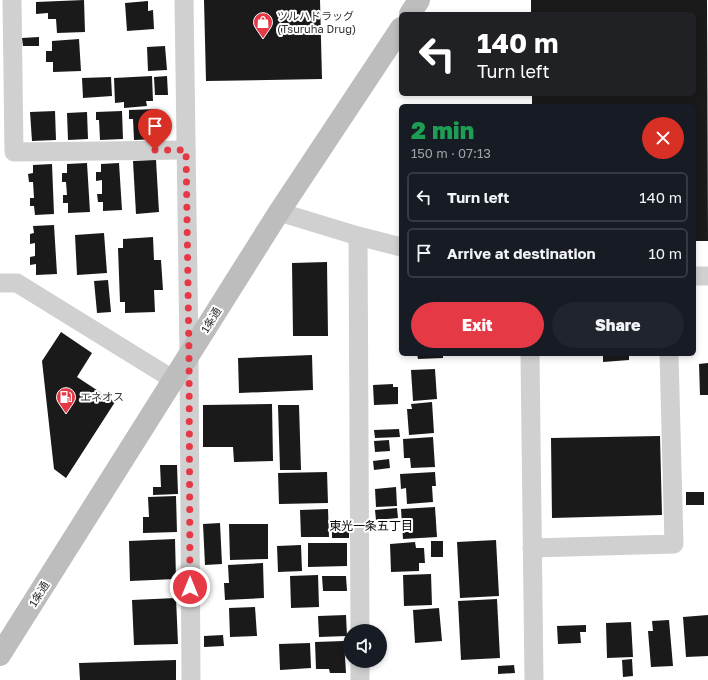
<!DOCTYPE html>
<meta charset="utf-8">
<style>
:root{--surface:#171b24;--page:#20242c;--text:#f1f3f6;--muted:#9ea1a6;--line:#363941;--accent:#e63946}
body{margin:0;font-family:"Golos Text","Noto Sans JP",sans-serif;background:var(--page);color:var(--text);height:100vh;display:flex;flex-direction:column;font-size:15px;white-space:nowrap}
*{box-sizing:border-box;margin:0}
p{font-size:13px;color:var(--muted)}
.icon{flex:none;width:22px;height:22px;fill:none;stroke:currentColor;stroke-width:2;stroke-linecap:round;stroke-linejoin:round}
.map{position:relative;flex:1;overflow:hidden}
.drawer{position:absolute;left:399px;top:104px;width:297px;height:252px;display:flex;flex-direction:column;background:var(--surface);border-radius:6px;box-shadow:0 2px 6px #0003}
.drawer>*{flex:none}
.top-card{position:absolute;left:399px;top:12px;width:297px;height:84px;border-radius:6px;box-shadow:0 2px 6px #0003;background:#202124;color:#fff;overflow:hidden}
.tools{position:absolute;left:343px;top:624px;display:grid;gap:8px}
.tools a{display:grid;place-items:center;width:44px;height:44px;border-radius:50%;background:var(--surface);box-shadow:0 2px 6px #0003;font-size:20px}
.pin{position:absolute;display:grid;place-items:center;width:34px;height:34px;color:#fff;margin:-41px -17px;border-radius:50% 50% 50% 0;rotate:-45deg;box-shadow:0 0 4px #0007}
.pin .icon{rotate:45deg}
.me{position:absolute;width:44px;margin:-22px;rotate:0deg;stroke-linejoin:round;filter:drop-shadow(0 0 3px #0008)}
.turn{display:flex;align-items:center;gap:14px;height:84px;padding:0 12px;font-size:18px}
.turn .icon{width:52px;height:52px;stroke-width:2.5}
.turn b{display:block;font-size:28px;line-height:34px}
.round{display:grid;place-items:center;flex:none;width:42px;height:42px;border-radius:21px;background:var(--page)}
.summary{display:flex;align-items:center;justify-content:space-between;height:68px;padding:0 12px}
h1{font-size:24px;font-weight:800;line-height:30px;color:#1e9e55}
.button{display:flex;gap:8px;margin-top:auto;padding:8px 12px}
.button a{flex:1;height:46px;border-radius:24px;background:var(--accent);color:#fff;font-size:16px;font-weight:800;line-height:46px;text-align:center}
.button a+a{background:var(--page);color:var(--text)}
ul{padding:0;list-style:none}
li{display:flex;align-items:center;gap:12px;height:50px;margin:0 8px 6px;padding:0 4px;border:2px solid var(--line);border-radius:6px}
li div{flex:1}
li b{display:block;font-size:15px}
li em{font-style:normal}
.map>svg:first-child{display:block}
.building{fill:#1a1a1a}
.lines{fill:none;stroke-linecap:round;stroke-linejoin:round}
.minor{stroke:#d0d0d0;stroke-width:19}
.secondary{stroke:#bdbdbd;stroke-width:22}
.route{stroke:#e63946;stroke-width:7;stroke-dasharray:0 12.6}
.labels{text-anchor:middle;stroke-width:4;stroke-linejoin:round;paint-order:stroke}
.poi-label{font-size:11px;fill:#333;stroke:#fff;text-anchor:start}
.street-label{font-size:11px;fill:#333;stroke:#fff}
.neighbourhood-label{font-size:12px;fill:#000;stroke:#fff}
</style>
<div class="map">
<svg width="708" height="680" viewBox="0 0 708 680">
<rect width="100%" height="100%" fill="#fff"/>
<g class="building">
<path d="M84 0 85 32 57 33 56 19H48V13L36 14V2Z"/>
<path d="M204 0H320L322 79 206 81Z"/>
<path d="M531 0H707L708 241H694V106H532V94H694V14H531Z"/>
<path d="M148 1V11L153 10 154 29 127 31 125 3Z"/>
<path d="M39 37V46H23L22 38Z"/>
<path d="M79 39 81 71 53 72V62H46V51H52V41Z"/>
<path d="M165 46 167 70 148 71 147 47Z"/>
<path d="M152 76 153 101H146L147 106 124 108V102L115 103 114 78Z"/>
<path d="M167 76 168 95H155L154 77Z"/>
<path d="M111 77 112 96 83 98 82 78Z"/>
<path d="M157 109 158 139 134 140 133 119H129V110Z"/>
<path d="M55 111 56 140 32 141 30 112Z"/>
<path d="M122 111 123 139 100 140 99 120H96V112Z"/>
<path d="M87 112 88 139 68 140 67 113Z"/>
<path d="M156 160 159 212 136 214 133 161Z"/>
<path d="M87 163 90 212 68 213V203H63V195H67L66 182H62V173H67V164Z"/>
<path d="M119 163 122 210 103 211V202H98L97 194H102V180L96 181V172H101V164Z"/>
<path d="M52 164 54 214 35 215 34 206H30V198H34L33 182H29L28 174 33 173V165Z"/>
<path d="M54 225 57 274 36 275V264L30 265V257L35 256V243L30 244V234L34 233 33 226Z"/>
<path d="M104 233 107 273 77 275 75 235Z"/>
<path d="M153 237 154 260H161L163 290H154L155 312 125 313V302H120L118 248H123V239Z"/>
<path d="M327 262 328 336H293L292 263Z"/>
<path d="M108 280 111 312 97 313 94 281Z"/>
<path d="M61 332 92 353 77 377 115 402 66 478 54 469 42 361Z"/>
<path d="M417 354H443V358L418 359Z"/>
<path d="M603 354H629V360L603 362Z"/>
<path d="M312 355 313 390 239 393 238 358Z"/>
<path d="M708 363V395H700L699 364Z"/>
<path d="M435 369 437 399 413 401 411 370Z"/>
<path d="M393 384V387H398V404L374 405 373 385Z"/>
<path d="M432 402 434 433 409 435 407 409H412L411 404Z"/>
<path d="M272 404 273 461 234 462 233 447H203V405Z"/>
<path d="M278 405H299L301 470H280Z"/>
<path d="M399 429 400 437 375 438 374 430Z"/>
<path d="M660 436 662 515 552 518 551 438Z"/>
<path d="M433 437 435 467 411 468 410 458H404L403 439Z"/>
<path d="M389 440 390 451 375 452 374 441Z"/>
<path d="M389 459 390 468 374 470 373 461Z"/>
<path d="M160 465H177L178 494 153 495V487H161Z"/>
<path d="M327 472 328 503 279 504 278 473Z"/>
<path d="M435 472 436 486H432L433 502 407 504 406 488 401 489 400 474Z"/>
<path d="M396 487 397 506 376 507 375 489Z"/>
<rect x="686" y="492" width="18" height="13"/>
<path d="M176 496 177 532 143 533V517H149L148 497Z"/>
<path d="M435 507 437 537 403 539 401 509Z"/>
<path d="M397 508 398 518 376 520 375 510Z"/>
<path d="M328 509 329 537H301L300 510Z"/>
<path d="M220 523 222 564 205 565 203 524Z"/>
<path d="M229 524H268V559L230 560Z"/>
<rect x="332" y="527" width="17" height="11"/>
<path d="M175 539 176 579 130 581 129 541Z"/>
<path d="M496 540 499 596 460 598 457 542Z"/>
<rect x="431" y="541" width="12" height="16"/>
<path d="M415 542 416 548H424L425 563H419V571L391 572 390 544Z"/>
<path d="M308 543H347V566L308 567Z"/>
<path d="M301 545 302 571 278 572 277 546Z"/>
<path d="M263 563 264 598 225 600 224 583H229L228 565Z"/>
<path d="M431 574 432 605 404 606 403 575Z"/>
<path d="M318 575 319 607 291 608 290 576Z"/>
<path d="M322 576H346L347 591H323Z"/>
<path d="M176 598 178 644 134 645 132 600Z"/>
<path d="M497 599 500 658 461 660 458 601Z"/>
<path d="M255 607 257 636 230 637 229 608Z"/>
<path d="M439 608 442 641 415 643 413 610Z"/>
<path d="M346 615 347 636 319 637 318 616Z"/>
<path d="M708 615V656L686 657 683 617Z"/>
<path d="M669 620 673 666 651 667 648 631H653L652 621Z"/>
<path d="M631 622 633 657 607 658 606 623Z"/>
<path d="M586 625V632H580L581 643 558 644 557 626Z"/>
<path d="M223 635 224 646 204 647V636Z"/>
<path d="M344 641 346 673H330L329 669H316L315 642Z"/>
<path d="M310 643 311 668 280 670 279 644Z"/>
<path d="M632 659 633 676 623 677 622 660Z"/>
<path d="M176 660V680H80L79 663Z"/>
<path d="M514 665 515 673 498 674V666Z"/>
</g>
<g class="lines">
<g class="minor">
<path d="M12 0 14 152 186 150"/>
<path d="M184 0 189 354 191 680"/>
<path d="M279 212 358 236 401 247"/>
<path d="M358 236 360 631"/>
<path d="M694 276H708"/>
<path d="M0 283H17L174 380"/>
<path d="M530 354 534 680"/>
<path d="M532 548 674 544 669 354"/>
<path d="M360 661V680"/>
</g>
<g class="secondary">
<path d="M410 14 419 0"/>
<path d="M0 655 279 212 401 28"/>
</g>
</g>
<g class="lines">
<path class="route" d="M155 150H186L189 354 190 587"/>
</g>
<defs>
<g id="shop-pin" transform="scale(1)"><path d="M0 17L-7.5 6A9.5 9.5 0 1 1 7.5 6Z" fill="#e63946" stroke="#fff"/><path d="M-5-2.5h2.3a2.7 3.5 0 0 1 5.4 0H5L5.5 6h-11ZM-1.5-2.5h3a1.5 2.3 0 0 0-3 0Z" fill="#fff"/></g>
<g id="fuel-pin" transform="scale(1)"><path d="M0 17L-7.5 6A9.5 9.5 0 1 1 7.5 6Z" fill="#e63946" stroke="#fff"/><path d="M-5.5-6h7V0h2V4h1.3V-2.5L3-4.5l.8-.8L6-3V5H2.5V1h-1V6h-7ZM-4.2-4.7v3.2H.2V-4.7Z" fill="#fff"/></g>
</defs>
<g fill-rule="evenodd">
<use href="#shop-pin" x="263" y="22"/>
<use href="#fuel-pin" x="66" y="397"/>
</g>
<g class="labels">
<g class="poi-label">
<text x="277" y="20">ツルハドラッグ<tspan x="277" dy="13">(Tsuruha Drug)</tspan></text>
<text x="80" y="401">エネオス</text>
</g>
<g class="street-label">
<text transform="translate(211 320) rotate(-58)" y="4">1条通</text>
<text transform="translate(39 594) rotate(-58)" y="4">1条通</text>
</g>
<g class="neighbourhood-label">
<text x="371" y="530">東光一条五丁目</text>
</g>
</g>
</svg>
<div class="tools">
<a><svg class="icon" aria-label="sound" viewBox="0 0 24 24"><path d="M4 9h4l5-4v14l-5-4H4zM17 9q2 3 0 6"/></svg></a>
</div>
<div class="pin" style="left:155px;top:150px;background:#d93025"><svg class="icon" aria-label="arrive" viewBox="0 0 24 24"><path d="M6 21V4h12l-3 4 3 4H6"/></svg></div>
<svg class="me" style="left:190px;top:587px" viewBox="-20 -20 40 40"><circle r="17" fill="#e63946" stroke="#fff" stroke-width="3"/><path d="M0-11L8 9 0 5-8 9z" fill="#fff"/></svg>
<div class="top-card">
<div class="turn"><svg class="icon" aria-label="left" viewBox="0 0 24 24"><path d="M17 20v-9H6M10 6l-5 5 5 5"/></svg><div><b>140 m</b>Turn left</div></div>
</div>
<section class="drawer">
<div class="summary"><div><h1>2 min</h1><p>150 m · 07:13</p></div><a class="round" style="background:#d93025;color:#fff"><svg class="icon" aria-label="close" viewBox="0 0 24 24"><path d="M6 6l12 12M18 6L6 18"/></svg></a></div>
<ul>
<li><svg class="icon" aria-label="left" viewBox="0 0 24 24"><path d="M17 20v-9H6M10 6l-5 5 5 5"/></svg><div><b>Turn left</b></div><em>140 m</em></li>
<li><svg class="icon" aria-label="arrive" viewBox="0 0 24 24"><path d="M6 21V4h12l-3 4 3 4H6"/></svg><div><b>Arrive at destination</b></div><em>10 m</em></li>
</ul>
<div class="button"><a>Exit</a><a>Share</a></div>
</section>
</div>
